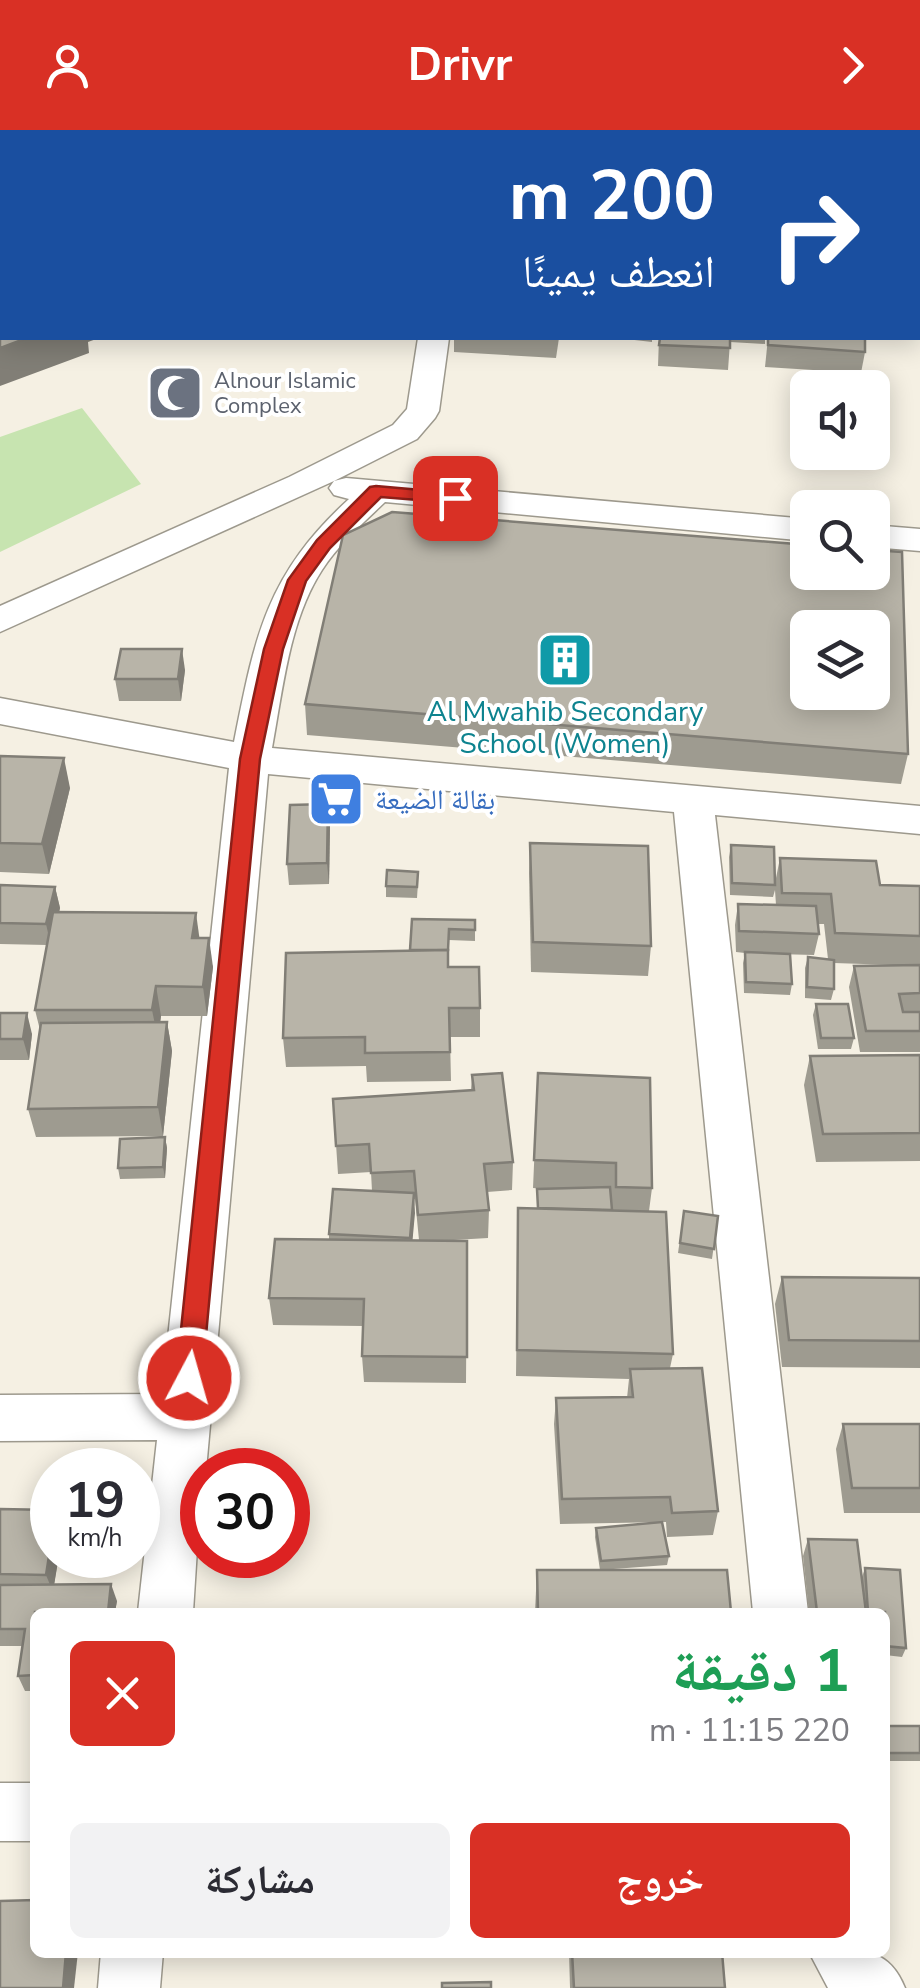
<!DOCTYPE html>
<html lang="ar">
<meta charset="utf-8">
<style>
:root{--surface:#fff;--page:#f2f2f3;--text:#2b2b33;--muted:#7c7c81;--accent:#d93025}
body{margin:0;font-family:"Nunito Sans","Noto Naskh Arabic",sans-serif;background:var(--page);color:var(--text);direction:rtl;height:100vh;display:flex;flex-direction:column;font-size:38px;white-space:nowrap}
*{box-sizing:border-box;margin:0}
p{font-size:32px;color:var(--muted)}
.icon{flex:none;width:55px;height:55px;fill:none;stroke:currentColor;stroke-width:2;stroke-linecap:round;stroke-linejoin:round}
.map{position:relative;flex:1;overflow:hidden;direction:ltr}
.panel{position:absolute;left:30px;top:1478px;width:860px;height:350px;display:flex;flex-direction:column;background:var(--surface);border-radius:15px;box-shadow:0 5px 25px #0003;direction:rtl}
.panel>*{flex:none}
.banner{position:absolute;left:0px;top:0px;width:920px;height:210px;box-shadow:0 5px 25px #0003;direction:rtl;background:#1a4fa0;color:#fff;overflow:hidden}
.buttons{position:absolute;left:790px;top:240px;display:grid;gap:20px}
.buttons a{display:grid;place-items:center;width:100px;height:100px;border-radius:15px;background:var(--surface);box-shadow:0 5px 25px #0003;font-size:50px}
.speed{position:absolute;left:30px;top:1318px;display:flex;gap:20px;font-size:50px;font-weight:700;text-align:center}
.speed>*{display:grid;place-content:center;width:130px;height:130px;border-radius:50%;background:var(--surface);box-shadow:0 5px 25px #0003;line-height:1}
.speed small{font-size:25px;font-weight:400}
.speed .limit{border:15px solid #d22;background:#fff;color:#111}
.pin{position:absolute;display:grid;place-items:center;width:85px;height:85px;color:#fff;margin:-42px;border-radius:20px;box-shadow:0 5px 15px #0006}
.me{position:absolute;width:110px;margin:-55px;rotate:6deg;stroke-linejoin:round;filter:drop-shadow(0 0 8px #0008)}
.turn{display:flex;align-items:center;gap:35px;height:210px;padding:0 40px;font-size:45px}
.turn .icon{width:130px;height:130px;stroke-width:2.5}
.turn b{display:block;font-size:70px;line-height:85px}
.round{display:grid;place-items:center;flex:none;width:105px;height:105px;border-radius:15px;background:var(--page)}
.summary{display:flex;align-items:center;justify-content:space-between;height:170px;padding:0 40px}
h1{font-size:60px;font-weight:700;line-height:75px;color:#1e9e55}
.action{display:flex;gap:20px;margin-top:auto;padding:20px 40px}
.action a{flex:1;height:115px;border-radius:15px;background:var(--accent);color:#fff;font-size:40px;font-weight:700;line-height:115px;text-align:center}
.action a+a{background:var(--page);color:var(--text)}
header{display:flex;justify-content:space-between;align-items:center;height:130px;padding:0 40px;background:var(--accent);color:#fff;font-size:45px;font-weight:700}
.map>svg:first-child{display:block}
.green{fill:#c7e4b0}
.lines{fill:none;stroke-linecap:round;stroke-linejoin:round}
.minor-casing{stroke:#9d998d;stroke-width:3}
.tertiary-casing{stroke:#9d998d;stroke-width:3}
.minor{fill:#fff;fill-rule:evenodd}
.tertiary{fill:#fff;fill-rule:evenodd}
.wall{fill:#9e9b90;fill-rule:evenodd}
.shaded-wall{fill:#817e76}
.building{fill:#b8b4a8;stroke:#817e76;stroke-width:2.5;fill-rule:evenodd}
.route{fill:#d93025;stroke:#8d1f18;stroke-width:2.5}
.labels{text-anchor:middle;stroke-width:8;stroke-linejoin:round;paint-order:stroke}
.far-worship-label{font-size:22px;fill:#5b616d;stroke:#fff;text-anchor:start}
.culture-label{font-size:28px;fill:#0d838f;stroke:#fff}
.shop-label{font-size:28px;fill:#366cbe;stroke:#fff;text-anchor:start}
</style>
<header><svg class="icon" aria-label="forward" viewBox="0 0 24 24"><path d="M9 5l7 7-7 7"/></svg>Drivr<svg class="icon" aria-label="person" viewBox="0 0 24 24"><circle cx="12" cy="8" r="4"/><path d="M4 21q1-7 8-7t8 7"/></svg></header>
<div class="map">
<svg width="920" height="1858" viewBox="0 0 920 1858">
<rect width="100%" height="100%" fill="#f5f0e3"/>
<path class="green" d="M82 278 141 354 0 422V307Z"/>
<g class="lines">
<g class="minor-casing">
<g id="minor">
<rect x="545" y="0" width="28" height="2"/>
<path d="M866 0H894L895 2H867Z"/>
<path d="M918 99 920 100V124L918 123Z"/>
<path d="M418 208H449L439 281 435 288 417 309 334 351 346 348 808 389V411L385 372C363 393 339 414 322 440 289 491 283 559 272 618L920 676V704L715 685 808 1482H753L674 682 268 644 206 1340H202L193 1482H138L157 1310 0 1311V1265L162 1264 229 638 0 594V568L234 612C255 506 266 445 349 369L334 365 329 358 334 351 0 502V476L289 347 393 295 407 279Z"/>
<path d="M872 395 920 399V421L872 417Z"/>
<rect x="0" y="1653" width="35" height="58"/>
<path d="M101 1822H163L160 1858H98Z"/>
<path d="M809 1822C854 1822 886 1811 905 1858H828Z"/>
</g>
</g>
<g class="tertiary-casing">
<g id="tertiary">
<rect x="0" y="56" width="2" height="22"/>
<rect x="918" y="113" width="2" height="22"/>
</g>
</g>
<use href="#minor" class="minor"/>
<use href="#tertiary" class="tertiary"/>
</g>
<g class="wall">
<path d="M224 0H269L270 2H272V0H292V2H224Z"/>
<rect x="470" y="0" width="50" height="2"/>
<path d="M920 1V46L918 38V2Z"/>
<path d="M454 208H559L556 228 454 222Z"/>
<path d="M617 208H652V212Z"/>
<path d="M659 208H765V214L730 212 728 240 658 236Z"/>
<path d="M768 208 865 222 861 243 765 237Z"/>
<path d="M185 540 181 571H119L115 549Z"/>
<path d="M305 574 908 624 901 654 307 605Z"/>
<path d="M0 626 70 658 49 744 0 742Z"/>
<path d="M330 696 329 754 289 755 287 734Z"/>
<path d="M530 713 651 816 648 846 531 842 529 743Z"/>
<path d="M731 715 775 753 780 728 880 755 920 756V922H860L849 857 854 836 893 835 834 833V859L831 870 805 868V838L808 827 828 829 824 794H818L819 804 814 825 776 824 792 854 790 865 744 863 743 833 745 823 736 822 735 795 738 774 776 775 775 760 773 767 730 765 729 727Z"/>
<path d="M418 753 417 768 386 767V756Z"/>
<path d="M0 755 55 757 60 778 59 782 200 808 213 837 207 886H161L160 892H167L172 921 163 1006 36 1007 28 979 40 900 35 880 47 815 0 814Z"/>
<path d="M412 789 475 790V811L449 810 448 837 480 878V907H450L451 951 367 952 366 936 286 937 283 908 410 820Z"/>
<path d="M816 874 854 908 851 919H818L813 885Z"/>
<path d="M0 883 32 904 29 930H0Z"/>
<path d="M920 925V1031L816 1032 804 955 810 926Z"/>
<path d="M538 943 652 1058 649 1081 673 1224 670 1238 718 1381 713 1405 667 1407 666 1392 560 1394 554 1294 556 1268H627L629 1249 516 1246 518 1078H537V1059H546L533 1058Z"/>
<path d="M472 945 513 1032 512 1060 487 1062 489 1080 488 1108 454 1110 467 1111 466 1253 364 1252 362 1226 363 1196 273 1195 269 1168 329 1110V1104L372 1061 371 1042 338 1044 333 969 471 960ZM414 1069H415L419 1110H412Z"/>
<path d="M165 1007 167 1018 165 1048 120 1049 118 1038Z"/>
<path d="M684 1081 718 1086 712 1129 678 1123Z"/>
<path d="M782 1147 920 1148V1238L782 1237 775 1174Z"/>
<path d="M843 1294H920V1383H844L836 1319Z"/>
<path d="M0 1379 59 1425 54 1454 117 1471 115 1482H35V1561H25L18 1546 22 1516H0Z"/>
<path d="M596 1398 669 1426 667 1435 600 1440 595 1407Z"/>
<path d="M808 1409 862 1447 865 1438 906 1518 902 1527 885 1525V1482H809L803 1426Z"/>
<path d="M537 1440 731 1482H535Z"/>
<rect x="885" y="1596" width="35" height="35"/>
<path d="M569 1822H722L725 1858H570Z"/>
</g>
<g class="shaded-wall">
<path d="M2 85V123L0 124V86Z"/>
<path d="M27 208H99L88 212 89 223 0 256V218Z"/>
<path d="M182 519 185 540 181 571 178 549Z"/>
<path d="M64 628 70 658 49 744 42 714Z"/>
<path d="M328 674 330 696 329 754 327 733Z"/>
<path d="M55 757 60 778 51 816 46 794Z"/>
<path d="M196 783 200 812 192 808Z"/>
<path d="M209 808 213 837 207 886 203 857Z"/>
<path d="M156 856 161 886 158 909 152 880Z"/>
<path d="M27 883 32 904 29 930 23 909Z"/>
<path d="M167 892 172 921 163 1006 158 977Z"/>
<path d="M165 1007 167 1018 165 1048 163 1037Z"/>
<path d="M414 1063 415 1083 411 1127 410 1108Z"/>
<path d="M52 1407V1425H59L53 1462 46 1445Z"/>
<path d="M111 1454 117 1471 115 1482H108Z"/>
<path d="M66 1822H78L74 1858H63Z"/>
</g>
<g class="building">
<path d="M18 0H73L74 2H19Z"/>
<path d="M114 0H147V2H113Z"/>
<path d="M272 0H291L290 2H263H272Z"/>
<rect x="292" y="0" width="29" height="2"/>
<rect x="412" y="0" width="48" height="2"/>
<rect x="600" y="0" width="14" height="2"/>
<rect x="626" y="0" width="33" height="2"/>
<rect x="674" y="0" width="47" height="2"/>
<path d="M766 0H780L781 2H767Z"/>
<path d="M801 0H815L816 2H801Z"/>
<rect x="838" y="0" width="19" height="2"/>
<path d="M0 116H2V208H27L0 218Z"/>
<path d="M660 208H730V218L659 215Z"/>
<path d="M768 208H865V222L768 215Z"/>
<path d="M392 382 808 415V442H872V420L902 422 908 624 305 574 343 405ZM808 498H872V562H808Z"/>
<path d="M121 519H182L178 549H115Z"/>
<path d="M0 626 64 628 42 714 0 713Z"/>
<path d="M328 674 327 733 287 734 290 675Z"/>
<path d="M530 713 648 716 651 816 533 812Z"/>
<path d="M731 715 774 717 775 755 732 753Z"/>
<path d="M780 728 876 731 880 755 920 756V806L835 803 831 764 782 763Z"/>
<path d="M387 740 418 742 417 757 386 756Z"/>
<path d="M0 755 55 757 46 794 0 793Z"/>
<path d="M738 774 816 776 819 804 739 801Z"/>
<path d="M53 782 196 783 192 808H209L203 857 156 856 152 880H35Z"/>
<path d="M412 789 475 790V800L449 799 448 820H410Z"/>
<path d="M448 820V837H479L480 878H449L450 922 365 923V907L283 908 286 823Z"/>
<path d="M745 822 790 824 792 854 746 852Z"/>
<path d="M808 827 834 830V859L807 857Z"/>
<path d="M920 835V863L899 864 903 882H920V901H866L854 836Z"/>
<path d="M816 874H848L854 908H821Z"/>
<path d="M0 883H27L23 909H0Z"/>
<path d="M167 892 158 977 28 979 41 893Z"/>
<path d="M920 925V1003L823 1004 810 926Z"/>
<path d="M502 943 513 1032 484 1034 489 1080 418 1085 414 1041 371 1043 369 1014 336 1016 333 969 474 960 472 945Z"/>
<path d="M538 943 650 948 652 1058 616 1057V1033L534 1030Z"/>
<path d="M165 1007 163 1037 118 1038 120 1009Z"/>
<path d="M610 1057 612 1080 538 1078 537 1059Z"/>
<path d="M333 1059 414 1063 410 1108 329 1104Z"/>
<path d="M518 1078 666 1082 673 1224 517 1220Z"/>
<path d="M684 1081 718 1086 714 1119 680 1113Z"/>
<path d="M275 1109 467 1111V1227L362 1226 364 1169 269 1168Z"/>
<path d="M782 1147 920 1148V1211L789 1210Z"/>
<path d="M702 1238 718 1381 672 1383 670 1367 562 1369 556 1268 633 1267 630 1239Z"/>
<path d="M843 1294H920V1358H852Z"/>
<path d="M0 1379 52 1380V1407L46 1445 0 1444Z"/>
<path d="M662 1392 669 1426 601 1431 596 1398Z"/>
<path d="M808 1409 857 1410 866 1482H817Z"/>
<path d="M865 1438 900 1440 906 1518 885 1516V1482H868Z"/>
<path d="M537 1440H727L731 1482H538Z"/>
<path d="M111 1454 108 1482H35V1545L18 1546 25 1499H0V1455Z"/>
<rect x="885" y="1596" width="35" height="27"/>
<path d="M35 1770V1822H66L63 1858H0V1771Z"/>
<path d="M572 1822H722L725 1858H574Z"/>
<path d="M491 1852V1858H442V1853Z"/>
</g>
<path class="route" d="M376 356 455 363 464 368 455 373 381 367 330 418 306 451 283 519 260 629 202 1248 198 1256 189 1260 180 1256 176 1248 240 629 264 519 288 450 317 410 370 357Z"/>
<defs>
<g id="mosque-square" transform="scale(2.875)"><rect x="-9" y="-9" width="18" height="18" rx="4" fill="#6b7280" stroke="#fff"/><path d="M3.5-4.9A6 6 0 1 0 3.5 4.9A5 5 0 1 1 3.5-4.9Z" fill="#fff"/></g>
<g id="building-square" transform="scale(2.875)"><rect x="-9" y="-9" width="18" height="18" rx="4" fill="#0f9aa8" stroke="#fff"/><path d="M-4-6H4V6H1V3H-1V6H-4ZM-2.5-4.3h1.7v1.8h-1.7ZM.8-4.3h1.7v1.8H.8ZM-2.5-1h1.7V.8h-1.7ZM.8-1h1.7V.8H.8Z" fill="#fff"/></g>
<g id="supermarket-square" transform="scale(2.875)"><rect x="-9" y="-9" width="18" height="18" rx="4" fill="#3f7fe0" stroke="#fff"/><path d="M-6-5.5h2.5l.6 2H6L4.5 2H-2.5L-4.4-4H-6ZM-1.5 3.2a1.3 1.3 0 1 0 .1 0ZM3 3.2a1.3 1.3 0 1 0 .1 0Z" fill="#fff"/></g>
</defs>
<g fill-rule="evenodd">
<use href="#mosque-square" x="175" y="263"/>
<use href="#building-square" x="565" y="530"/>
<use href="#supermarket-square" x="336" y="669"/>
</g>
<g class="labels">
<g class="far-worship-label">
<text x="214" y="258">Alnour Islamic<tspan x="214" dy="25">Complex</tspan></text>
</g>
<g class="culture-label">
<text x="565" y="591">Al Mwahib Secondary<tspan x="565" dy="32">School (Women)</tspan></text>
</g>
<g class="shop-label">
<text x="375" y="679">بقالة الضيعة</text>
</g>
</g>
</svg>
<div class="buttons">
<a><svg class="icon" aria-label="sound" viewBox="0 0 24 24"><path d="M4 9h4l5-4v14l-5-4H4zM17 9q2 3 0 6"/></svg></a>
<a><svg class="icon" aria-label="search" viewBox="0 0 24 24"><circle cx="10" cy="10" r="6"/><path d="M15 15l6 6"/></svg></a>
<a><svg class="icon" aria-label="layers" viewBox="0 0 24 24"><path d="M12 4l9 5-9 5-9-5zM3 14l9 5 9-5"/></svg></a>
</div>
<div class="speed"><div>19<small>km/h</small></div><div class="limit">30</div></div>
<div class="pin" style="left:455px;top:368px;background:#d93025"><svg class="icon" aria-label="arrive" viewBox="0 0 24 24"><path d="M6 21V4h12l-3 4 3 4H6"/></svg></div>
<svg class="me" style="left:189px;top:1248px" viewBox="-20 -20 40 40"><circle r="17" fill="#d93025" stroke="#fff" stroke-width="3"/><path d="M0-11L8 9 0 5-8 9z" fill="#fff"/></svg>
<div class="banner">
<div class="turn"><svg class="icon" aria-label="right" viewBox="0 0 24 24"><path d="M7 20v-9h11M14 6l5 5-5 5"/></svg><div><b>200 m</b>انعطف يمينًا</div></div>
</div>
<section class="panel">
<div class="summary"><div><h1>1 دقيقة</h1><p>220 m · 11:15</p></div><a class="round" style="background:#d93025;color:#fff"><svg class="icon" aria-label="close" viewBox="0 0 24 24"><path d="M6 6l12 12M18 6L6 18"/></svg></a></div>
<div class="action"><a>خروج</a><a>مشاركة</a></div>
</section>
</div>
